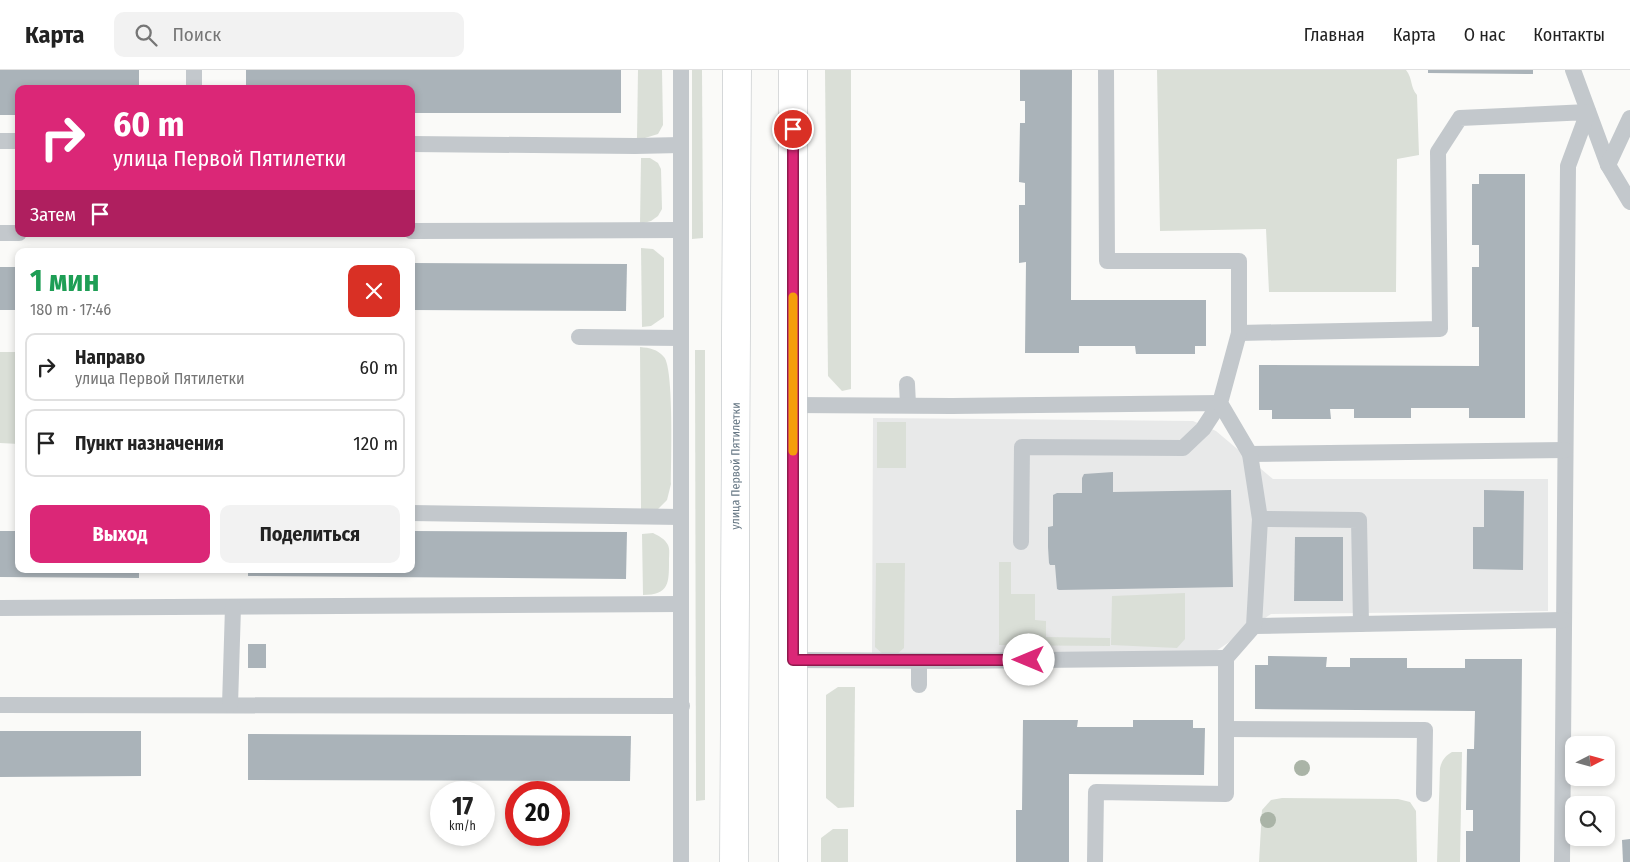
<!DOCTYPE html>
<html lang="ru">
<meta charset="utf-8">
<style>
:root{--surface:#fff;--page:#f2f2f2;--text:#222;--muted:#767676;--line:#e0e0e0;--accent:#db2777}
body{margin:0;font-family:"Fira Sans Condensed",sans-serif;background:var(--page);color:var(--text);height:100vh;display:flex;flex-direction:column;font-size:19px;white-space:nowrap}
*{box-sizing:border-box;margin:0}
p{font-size:16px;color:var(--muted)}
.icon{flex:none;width:28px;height:28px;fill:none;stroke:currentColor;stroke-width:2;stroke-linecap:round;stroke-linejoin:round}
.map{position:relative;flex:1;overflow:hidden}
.sheet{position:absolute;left:15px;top:178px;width:400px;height:325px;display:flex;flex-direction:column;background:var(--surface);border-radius:10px;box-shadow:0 2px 8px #0003}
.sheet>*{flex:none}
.hud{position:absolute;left:15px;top:15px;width:400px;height:152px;border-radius:10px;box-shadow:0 2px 8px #0003;background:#db2777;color:#fff;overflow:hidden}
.needle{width:32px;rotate:84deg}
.buttons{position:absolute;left:1565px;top:666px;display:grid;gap:10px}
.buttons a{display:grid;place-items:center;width:50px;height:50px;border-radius:10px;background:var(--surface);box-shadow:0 2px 8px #0003;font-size:25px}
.speed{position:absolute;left:430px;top:711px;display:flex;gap:10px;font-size:25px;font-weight:700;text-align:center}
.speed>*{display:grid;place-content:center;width:65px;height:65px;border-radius:50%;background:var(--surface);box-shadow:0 2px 8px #0003;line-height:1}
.speed small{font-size:12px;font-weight:400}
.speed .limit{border:8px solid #d22;background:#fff;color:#111}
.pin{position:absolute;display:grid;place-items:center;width:42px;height:42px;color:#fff;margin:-21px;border:2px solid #fff;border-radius:50%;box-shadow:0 1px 5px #0007}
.me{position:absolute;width:55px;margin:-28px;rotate:270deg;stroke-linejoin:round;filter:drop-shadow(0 0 4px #0008)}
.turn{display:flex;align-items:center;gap:18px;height:105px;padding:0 15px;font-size:22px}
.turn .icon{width:65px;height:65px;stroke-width:2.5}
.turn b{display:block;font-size:35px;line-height:42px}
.then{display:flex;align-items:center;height:48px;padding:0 15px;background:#0003;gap:10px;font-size:19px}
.round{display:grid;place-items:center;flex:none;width:52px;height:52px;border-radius:10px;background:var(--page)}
.headline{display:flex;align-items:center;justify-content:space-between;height:85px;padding:0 15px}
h1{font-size:30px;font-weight:700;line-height:38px;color:#1e9e55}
.cta{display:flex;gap:10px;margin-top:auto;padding:10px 15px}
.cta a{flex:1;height:58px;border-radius:10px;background:var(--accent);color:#fff;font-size:20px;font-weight:700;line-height:58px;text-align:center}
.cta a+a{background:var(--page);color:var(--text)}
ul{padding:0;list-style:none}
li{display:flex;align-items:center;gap:15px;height:68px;margin:0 10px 8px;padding:0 5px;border:2px solid var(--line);border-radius:10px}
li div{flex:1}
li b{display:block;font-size:19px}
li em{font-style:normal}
header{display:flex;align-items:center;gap:30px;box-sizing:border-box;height:70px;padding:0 25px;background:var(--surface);border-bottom:1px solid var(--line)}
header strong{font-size:24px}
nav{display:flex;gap:28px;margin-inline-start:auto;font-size:18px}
.search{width:350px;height:45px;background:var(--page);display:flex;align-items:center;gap:12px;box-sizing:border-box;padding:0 18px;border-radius:10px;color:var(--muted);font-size:19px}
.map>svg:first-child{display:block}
.built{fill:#e8e9e9}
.green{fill:#dadfd7}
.building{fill:#aab3b9}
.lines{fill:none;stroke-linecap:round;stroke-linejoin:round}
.primary-casing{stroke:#b5babe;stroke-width:29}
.lane{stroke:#c3c8cc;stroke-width:16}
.primary{stroke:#fff;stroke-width:28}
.tree{fill:#aab4a7}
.route-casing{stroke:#8e194d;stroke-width:12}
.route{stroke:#db2777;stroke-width:9}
.slow{stroke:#f59e0b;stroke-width:9}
.labels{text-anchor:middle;stroke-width:5;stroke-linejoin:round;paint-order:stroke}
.street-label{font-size:12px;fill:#657683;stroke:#fff}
</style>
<header>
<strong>Карта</strong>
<div class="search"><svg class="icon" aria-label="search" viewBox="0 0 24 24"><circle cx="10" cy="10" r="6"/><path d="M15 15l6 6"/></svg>Поиск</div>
<nav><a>Главная</a><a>Карта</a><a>О нас</a><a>Контакты</a></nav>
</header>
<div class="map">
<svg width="1630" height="792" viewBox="0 0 1630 792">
<rect width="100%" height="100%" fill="#fafaf8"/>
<path class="built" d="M873 348 1193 351 1216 361 1273 409H1548V541L1271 544 1213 583 872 584Z"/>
<g class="green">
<path d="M638 0H662L663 55 658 64 645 68H637Z"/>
<path d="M692 0H702L703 168 692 169Z"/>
<path d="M825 0H851V319L842 321 828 306Z"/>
<path d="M1157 0H1406C1413 9 1410 17 1417 25L1419 85 1397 89 1396 222H1269L1266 159 1160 161Z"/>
<path d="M641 88H650L658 93 661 99 662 139 658 146 651 151 640 154Z"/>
<path d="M641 178 653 179 664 188V247L651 256 642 257Z"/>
<path d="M640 277C650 278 657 279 664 287 674 298 671 393 671 414L667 430 658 439H641Z"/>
<path d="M695 280H705V730L696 731Z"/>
<path d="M0 282H19V374L0 373Z"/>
<rect x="877" y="352" width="29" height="46"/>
<path d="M653 463C659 466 665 469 668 475 670 479 669 486 669 491 669 513 669 525 643 525L642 464Z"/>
<path d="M999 492H1011V524H1035V550L1046 551V567L1110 568V576L999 575Z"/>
<path d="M876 493H905L904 578 897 584H883L875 577Z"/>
<path d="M1185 523V569L1177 578 1111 575 1112 526Z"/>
<path d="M838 617H855L854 737 838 738 826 728V625Z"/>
<path d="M1452 682H1462L1460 792H1437L1440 698C1442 690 1445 686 1452 682Z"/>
<path d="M1282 728 1398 729 1410 732 1416 741 1417 792H1259L1262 740 1271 730Z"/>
<path d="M833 759H848V792H821V768Z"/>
</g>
<g class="building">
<path d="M0 0H139V19H19V45H0Z"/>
<path d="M246 0H621V43H411V19H246Z"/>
<path d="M1020 0H1072L1071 230H1206V276H1195V284H1136L1135 276H1079V283H1025L1026 192 1019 193V135H1025V113L1019 112 1020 53H1025V31H1020Z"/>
<path d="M1428 0H1533V4L1428 3Z"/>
<path d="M1479 104H1525V348H1469V338H1411V348H1354V339H1330L1331 349H1272V340H1259V295L1479 296V257H1472V197H1479V175H1472V114H1479Z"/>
<path d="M411 193 627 194 626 241 411 240Z"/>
<rect x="0" y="197" width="19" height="43"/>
<path d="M1113 402V422L1231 420 1233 517 1059 520 1057 519 1055 495H1050L1049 493 1048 477V457L1053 456V425L1057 423H1082V408L1084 404Z"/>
<path d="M1484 420 1524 421 1523 500 1473 499V457H1484Z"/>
<path d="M0 461H19V499H139V508L0 507Z"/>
<path d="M411 461 627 462 626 509 248 506V499H411Z"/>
<path d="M1295 467H1343V531H1294Z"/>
<rect x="248" y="574" width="18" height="24"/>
<path d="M1268 586 1327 587 1326 597H1350V588H1407V598H1465V589H1522L1520 792H1466V761H1473V740H1466L1467 679H1474L1475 641 1255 639V595H1268Z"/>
<path d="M1023 650H1078L1077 657H1133V650H1193V658H1205L1204 705 1069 704V792H1016V740H1022Z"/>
<path d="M0 661H141V706L0 707Z"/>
<path d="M248 664 631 666 630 711 248 710Z"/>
<path d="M1630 769V792H1623L1622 770Z"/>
</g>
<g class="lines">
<g class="primary-casing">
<g id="primary">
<path d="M793 0V792"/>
<path id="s1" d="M734 792 737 0"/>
</g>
</g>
<g class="lane">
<path d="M194 0V19"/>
<path d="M1573 0 1608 95 1630 132"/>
<path d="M0 71H19"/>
<path d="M411 74 635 76 681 75"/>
<path d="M1608 95 1630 48"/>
<path d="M411 161 681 160"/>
<path d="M0 163H19"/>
<path d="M1239 263 1440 259 1438 82 1460 48 1588 42 1568 96 1562 792"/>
<path d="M579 267 681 268"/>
<path d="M907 314 908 335"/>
<path d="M793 335 952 336 1220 333 1203 359 1183 378 1022 377 1021 472"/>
<path d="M1250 384 1565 380"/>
<path d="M411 443 681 447"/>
<path d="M1260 449 1359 450 1361 554"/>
<path d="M0 538 681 534"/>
<path d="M1254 556 1564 550"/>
<path d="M793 590 950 591 1226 588"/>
<path d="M919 591V615"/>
<path d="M0 635 682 636"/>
<path d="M230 635 233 537"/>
<path d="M1226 659 1425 660 1424 724"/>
<path d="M681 792V0"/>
<path d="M1095 792 1096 722 1226 724V588L1254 556 1260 449 1250 384 1220 333 1239 263V191H1107L1106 0"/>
</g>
<use href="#primary" class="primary"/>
</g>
<g class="tree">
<circle cx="1302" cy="698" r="8"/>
<circle cx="1268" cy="750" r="8"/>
</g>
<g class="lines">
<g class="route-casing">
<path id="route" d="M793 59V590H1029"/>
</g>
<use href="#route" class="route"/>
<path class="slow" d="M793 227V381"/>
</g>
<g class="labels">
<g class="street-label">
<text dy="4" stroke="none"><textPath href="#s1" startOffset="396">улица Первой Пятилетки</textPath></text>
</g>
</g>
</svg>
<div class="buttons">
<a><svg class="needle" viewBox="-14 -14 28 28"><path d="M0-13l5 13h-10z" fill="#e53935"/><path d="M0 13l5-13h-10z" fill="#767676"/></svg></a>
<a><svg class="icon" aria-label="search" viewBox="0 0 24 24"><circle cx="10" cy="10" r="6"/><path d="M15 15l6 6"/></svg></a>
</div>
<div class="speed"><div>17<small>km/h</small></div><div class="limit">20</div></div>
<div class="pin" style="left:793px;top:59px;background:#d93025"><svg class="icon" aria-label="arrive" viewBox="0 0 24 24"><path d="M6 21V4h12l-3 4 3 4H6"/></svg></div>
<svg class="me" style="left:1029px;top:590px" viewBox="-20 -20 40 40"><circle r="19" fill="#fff"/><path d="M0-13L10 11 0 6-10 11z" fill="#db2777"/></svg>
<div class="hud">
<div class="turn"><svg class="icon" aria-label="right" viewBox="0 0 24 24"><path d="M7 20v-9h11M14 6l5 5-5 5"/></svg><div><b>60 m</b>улица Первой Пятилетки</div></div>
<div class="then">Затем<svg class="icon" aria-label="arrive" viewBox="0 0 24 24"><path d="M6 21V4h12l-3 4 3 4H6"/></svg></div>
</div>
<section class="sheet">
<div class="headline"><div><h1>1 мин</h1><p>180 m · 17:46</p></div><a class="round" style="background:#d93025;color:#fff"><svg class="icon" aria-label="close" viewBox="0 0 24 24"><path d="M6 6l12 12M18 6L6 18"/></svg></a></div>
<ul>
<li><svg class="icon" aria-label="right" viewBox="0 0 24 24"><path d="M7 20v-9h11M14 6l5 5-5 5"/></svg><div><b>Направо</b><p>улица Первой Пятилетки</p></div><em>60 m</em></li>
<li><svg class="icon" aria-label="arrive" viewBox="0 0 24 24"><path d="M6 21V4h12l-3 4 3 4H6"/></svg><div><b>Пункт назначения</b></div><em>120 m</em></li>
</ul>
<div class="cta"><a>Выход</a><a>Поделиться</a></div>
</section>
</div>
